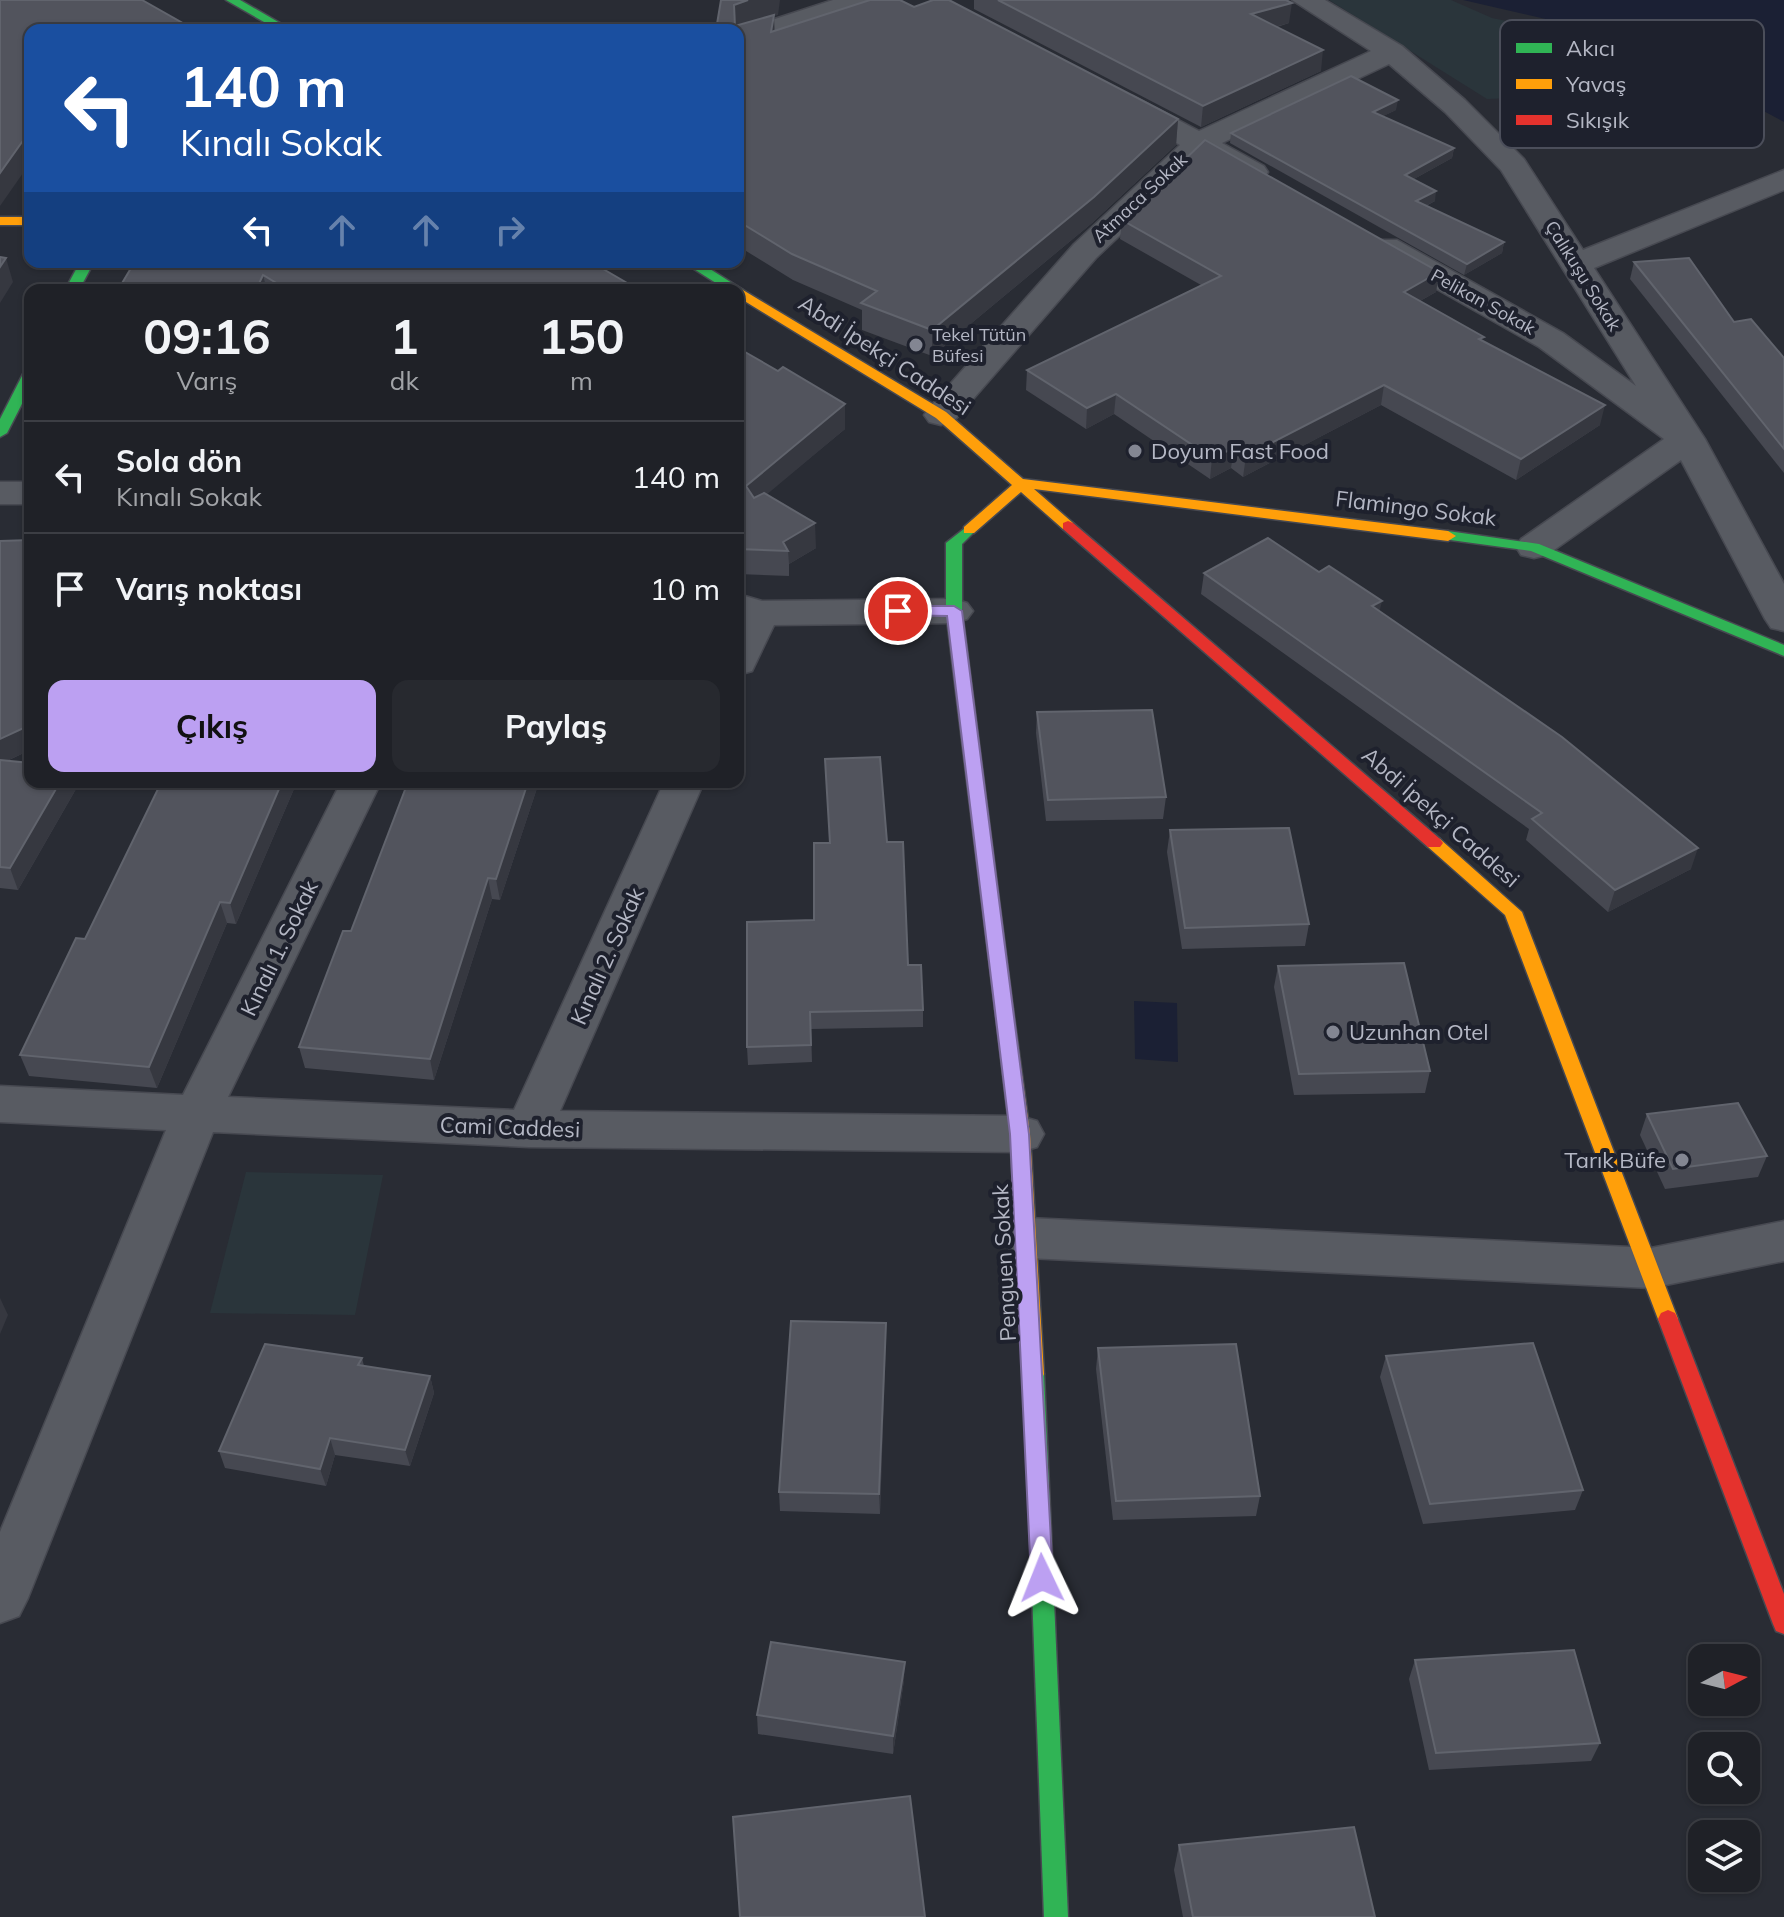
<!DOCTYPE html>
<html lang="tr">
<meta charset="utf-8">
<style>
:root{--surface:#1f2127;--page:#27292f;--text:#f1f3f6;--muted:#a1a3a7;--line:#3c3e44;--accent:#bca0f2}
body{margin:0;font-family:Mulish,sans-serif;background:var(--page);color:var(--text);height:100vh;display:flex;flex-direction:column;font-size:30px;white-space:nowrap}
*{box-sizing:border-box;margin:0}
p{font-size:26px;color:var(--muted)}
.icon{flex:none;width:44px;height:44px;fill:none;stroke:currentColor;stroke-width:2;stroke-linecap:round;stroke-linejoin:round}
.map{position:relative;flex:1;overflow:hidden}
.panel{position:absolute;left:24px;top:284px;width:720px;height:504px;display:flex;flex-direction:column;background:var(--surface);border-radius:16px;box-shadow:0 2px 6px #0004,0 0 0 2px var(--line)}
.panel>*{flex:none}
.banner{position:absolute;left:24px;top:24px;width:720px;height:244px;border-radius:16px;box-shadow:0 2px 6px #0004,0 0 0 2px var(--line);background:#1a4fa0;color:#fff;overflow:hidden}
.needle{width:52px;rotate:83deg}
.controls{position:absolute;left:1688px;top:1644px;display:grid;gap:16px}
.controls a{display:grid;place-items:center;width:72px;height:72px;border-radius:16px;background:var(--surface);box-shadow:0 2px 6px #0004,0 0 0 2px var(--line);font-size:40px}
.pin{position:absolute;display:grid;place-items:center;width:68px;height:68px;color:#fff;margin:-34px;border:4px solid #fff;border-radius:50%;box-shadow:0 2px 8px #0007}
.me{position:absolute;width:88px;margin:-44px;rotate:358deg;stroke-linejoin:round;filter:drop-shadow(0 0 6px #0008)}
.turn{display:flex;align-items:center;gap:28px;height:168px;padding:0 24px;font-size:36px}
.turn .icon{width:104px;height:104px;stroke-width:2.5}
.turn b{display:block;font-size:56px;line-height:68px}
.lanes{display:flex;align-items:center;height:76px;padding:0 24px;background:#0003;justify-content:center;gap:40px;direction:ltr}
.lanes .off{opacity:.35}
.eta{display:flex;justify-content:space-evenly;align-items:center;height:136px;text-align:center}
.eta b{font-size:48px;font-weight:700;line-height:56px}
.cta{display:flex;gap:16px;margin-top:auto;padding:16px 24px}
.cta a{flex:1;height:92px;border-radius:16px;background:var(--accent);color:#111;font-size:32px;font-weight:700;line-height:92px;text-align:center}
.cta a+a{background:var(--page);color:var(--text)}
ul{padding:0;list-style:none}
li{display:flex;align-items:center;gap:24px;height:112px;padding:0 24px;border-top:2px solid var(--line)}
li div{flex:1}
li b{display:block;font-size:30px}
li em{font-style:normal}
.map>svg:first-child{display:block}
.green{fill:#2a353b}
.water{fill:#1b2034}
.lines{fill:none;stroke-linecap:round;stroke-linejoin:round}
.street-casing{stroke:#474951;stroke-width:3}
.fast-casing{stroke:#474951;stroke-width:3}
.slow-casing{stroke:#474951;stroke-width:3}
.jam-casing{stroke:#474951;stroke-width:3}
.street{fill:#585b62;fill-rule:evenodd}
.fast{fill:#30b455;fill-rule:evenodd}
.slow{fill:#ff9f0a;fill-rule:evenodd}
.jam{fill:#e5322d;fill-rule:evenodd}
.wall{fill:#464851}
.shaded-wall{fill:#363840}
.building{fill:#52545d;stroke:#61646d;stroke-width:2}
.route{fill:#bca0f2;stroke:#7a689d;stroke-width:2}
.poi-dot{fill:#838692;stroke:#1e212d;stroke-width:3}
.labels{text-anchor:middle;stroke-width:8;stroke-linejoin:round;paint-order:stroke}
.far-street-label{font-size:18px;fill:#b4b7c4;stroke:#1e212d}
.far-poi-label{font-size:18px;fill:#b4b7c4;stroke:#1e212d;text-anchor:start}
.street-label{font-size:22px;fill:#b4b7c4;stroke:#1e212d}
.poi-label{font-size:22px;fill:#b4b7c4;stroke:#1e212d;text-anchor:start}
.key{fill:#1e212d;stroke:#4b4e5a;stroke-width:2}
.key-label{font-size:22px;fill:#b4b7c4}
</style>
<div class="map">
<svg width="1784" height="1917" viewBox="0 0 1784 1917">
<rect width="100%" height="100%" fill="#292c34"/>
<g class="green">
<path d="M1329 0H1451L1492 18 1609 42 1693 91 1487 99Z"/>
<path d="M246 1172 383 1175 355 1315 210 1313Z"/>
</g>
<g class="water">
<path d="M1463 0H1784V122L1707 81 1593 30Z"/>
<path d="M1134 1001 1177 1003 1178 1062 1135 1059Z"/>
</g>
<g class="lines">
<g class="street-casing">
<g id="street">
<path d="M833 0H875L871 6 738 48V31Z"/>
<path d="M1292 0H1325L1402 46 1465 100 1524 159 1583 250 1784 170V190L1594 268 1705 439 1784 584V631L1771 628 1765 619 1681 460 1547 555 1534 558 1521 555 1516 547 1521 539 1664 439 1539 347 1375 254 1370 247 1375 240H1397L1563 333 1636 386 1501 170 1445 112 1389 64 1222 143 1264 166 1268 172 1264 178H1242L1202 157 1096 258 953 422 941 425 929 422 924 415 929 408 1074 244 1180 145 1113 108 1108 102 1113 96H1133L1199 131 1371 51Z"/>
<rect x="0" y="482" width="30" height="22"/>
<path d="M738 594 762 601 954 599 967 603 973 611 967 619 954 623 774 625 752 671 738 675Z"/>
<path d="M341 782H381L228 1097 514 1110 664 782H704L560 1111 1020 1116 1037 1121 1044 1134 1037 1147 1020 1152 529 1147 213 1132 28 1598 19 1616 0 1623V1532L166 1130 0 1122V1086L183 1095Z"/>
<path d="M1028 1218 1651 1248 1784 1221V1261L1651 1288 1028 1258 1011 1252 1004 1238 1011 1224Z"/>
</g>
</g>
<g class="fast-casing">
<g id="fast">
<path d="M226 0H240L292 30H278Z"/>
<path d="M80 262H94L79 290H65Z"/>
<path d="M683 262H699L743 290 738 293V290H727Z"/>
<path d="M30 370V388L7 433 0 437V419L23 374Z"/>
<path d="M969 525 976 530 962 544V611L1013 1009 1010 1014H998L995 1009 946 611V543Z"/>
<path d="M1448 531 1539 544 1784 645V656L1531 551 1443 539V533Z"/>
<path d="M1034 1365 1041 1368 1044 1374 1068 1917H1044L1024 1374 1027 1368Z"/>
</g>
</g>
<g class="slow-casing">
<g id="slow">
<rect x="0" y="217" width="30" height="8"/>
<path d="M738 287 946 412 1023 479 1448 531 1456 536 1448 541 1034 489 1073 523V529H1063L1021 492 974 533H964V527L1012 485 936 418 738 297V290H732Z"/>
<path d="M1434 837 1440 839 1522 912 1678 1319 1675 1325 1668 1328 1661 1325 1658 1319 1505 915 1428 847 1425 843Z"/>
<path d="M1004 1002 1010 1004 1013 1009 1030 1134 1044 1374 1041 1380 1034 1383 1027 1380 1024 1374 1010 1134 995 1009 998 1004Z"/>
</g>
</g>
<g class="jam-casing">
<g id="jam">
<path d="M1068 521 1073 523 1440 839 1443 843 1440 847H1428L1063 529V523Z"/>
<path d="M1668 1310 1675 1313 1678 1319 1784 1594V1634L1776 1631 1773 1624 1658 1319 1661 1313Z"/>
</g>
</g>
<use href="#street" class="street"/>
<use href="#fast" class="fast"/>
<use href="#slow" class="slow"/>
<use href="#jam" class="jam"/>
</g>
<g class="wall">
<path d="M974 0H1286L1289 23 1277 27 1321 71 1201 127 974 9Z"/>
<path d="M914 7 1178 119 1176 145 1092 223 932 356 862 330V310L793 280 738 246V30H716L778 15 774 16V31Z"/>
<path d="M1396 110 1383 116 1454 148 1452 158 1414 179 1435 201 1426 206 1504 242 1502 253 1464 275 1230 143 1231 133Z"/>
<path d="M1122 220 1439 272 1436 292 1420 301 1483 341 1600 425 1516 480 1381 405 1243 477 1231 468 1210 479 1114 414 1086 429 1026 390 1027 370 1201 285 1120 239Z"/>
<path d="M150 262H591L639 290H118L150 264Z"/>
<path d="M1634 262 1734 322 1784 358V473L1630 279Z"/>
<path d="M738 348 778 371 845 404V429L766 494 816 548 789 564V576L738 574Z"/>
<path d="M30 540V750L7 761 30 782H73L76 789 18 890 0 888V541Z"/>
<path d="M1204 573 1380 611 1691 869 1608 912 1526 840 1529 829 1201 594Z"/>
<path d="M1037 712 1166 797 1163 819 1046 821 1036 733Z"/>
<path d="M169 782H304H297L236 924 227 923 157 1088 29 1076 20 1055 85 939Z"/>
<path d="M408 782H539L500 900 492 899 434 1080 305 1068 299 1047 351 931Z"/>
<path d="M1170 830 1309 924 1305 946 1182 949 1167 852Z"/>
<path d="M887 842 908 965 923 1010V1027L811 1029 812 1062 748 1065 747 1047 814 920Z"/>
<path d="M1278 966 1430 1071 1425 1093 1294 1095 1274 987Z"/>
<path d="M1647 1114 1767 1156 1758 1177 1665 1189 1640 1135Z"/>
<path d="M886 1323 880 1514 780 1511 779 1492Z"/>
<path d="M1098 1348 1260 1496 1256 1516 1113 1520 1096 1369Z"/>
<path d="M1386 1356 1583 1490 1575 1510 1423 1524 1380 1377Z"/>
<path d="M362 1358 364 1366 430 1376 434 1393 410 1466 335 1455 326 1486 225 1468 219 1451Z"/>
<path d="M1415 1660 1600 1743 1591 1761 1429 1770 1409 1679Z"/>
<path d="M904 1680 893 1754 758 1734 757 1715Z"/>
<path d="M1179 1845 1375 1917H1183L1174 1870Z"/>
</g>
<g class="shaded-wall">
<path d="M748 0H780L778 15 774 16 775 40 736 29 734 5Z"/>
<path d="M1292 3 1289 23 1249 34 1251 14Z"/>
<path d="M1323 50 1321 71 1201 127 1203 106Z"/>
<path d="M1398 100 1396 110 1371 122 1373 112Z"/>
<path d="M1178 119 1176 145 1092 223 932 356V330Z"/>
<path d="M27 135 30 146V163L0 206V173Z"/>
<path d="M1454 148 1452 158 1403 185 1405 175Z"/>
<path d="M1436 191 1435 201 1414 211 1416 201Z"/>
<path d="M1504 242 1502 253 1464 275 1467 264Z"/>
<path d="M6 258 13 282 0 303V267Z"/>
<path d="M1439 272 1436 292 1400 312 1404 292Z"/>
<path d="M263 275 267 290H256Z"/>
<path d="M1384 385 1381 405 1243 477 1246 456Z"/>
<path d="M1116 394 1114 414 1086 429 1087 408Z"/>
<path d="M845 404V429L747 511 746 486Z"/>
<path d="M1605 405 1600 425 1516 480 1521 459Z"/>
<path d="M1234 448 1231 468 1210 479 1212 458Z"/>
<path d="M815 523 816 548 789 564 788 551 783 542Z"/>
<path d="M1382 601 1377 622 1372 606Z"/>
<path d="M30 725V750L0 764V739Z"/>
<path d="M60 782H73L76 789 18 890 10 868Z"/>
<path d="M282 782H297L236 924 230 903Z"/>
<path d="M528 782H539L500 900 496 879Z"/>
<path d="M1698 848 1691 869 1608 912 1615 890Z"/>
<path d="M488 878 492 899 434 1080 430 1059Z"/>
<path d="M220 902 227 923 157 1088 149 1067Z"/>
<path d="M0 1298 8 1315 0 1334Z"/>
<path d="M886 1323V1344L880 1514 879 1494Z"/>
<path d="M430 1376 434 1393 410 1466 405 1450Z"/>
<path d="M330 1438 335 1455 326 1486 320 1469Z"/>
<path d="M905 1662 904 1680 893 1754V1736Z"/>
</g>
<g class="building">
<path d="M0 0H142L195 30H30V138L27 135 0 173Z"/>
<path d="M721 0H748L734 5 735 26 774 15 771 32 870 0H900L914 7 933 0H949L1178 119 1094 197 932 330 861 303 877 291 792 254 738 221V30H716Z"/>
<path d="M998 0H1286L1292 3 1251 14 1323 50 1203 106Z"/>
<path d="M1351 76 1398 100 1373 112 1454 148 1405 175 1436 191 1416 201 1504 242 1467 264 1231 133Z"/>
<path d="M1205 140 1439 272 1404 292 1484 337 1479 339 1605 405 1521 459 1384 385 1246 456 1234 448 1212 458 1116 394 1087 408 1027 370 1221 276 1122 220Z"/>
<path d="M0 257 6 258 0 267Z"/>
<path d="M1689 258 1734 322 1751 319 1784 358V449L1634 262Z"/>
<path d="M164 262H591L639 290H288L263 275 256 290H118L134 263 167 264Z"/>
<path d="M738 348 778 371 783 367 845 404 746 486 754 498 764 493 815 523 783 542 788 551 738 549Z"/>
<path d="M1268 538 1319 572 1329 566 1382 601 1372 606 1562 737 1698 848 1615 890 1532 819 1542 813 1204 573Z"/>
<path d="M30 540V725L0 739V541Z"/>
<path d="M1152 710 1166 797 1048 800 1037 712Z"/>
<path d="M880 757 887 842H903L908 965H921L923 1010 810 1012 811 1045 747 1047V922L814 920V843H830L825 759Z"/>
<path d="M0 760 30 763V782H60L10 868 0 867Z"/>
<path d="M169 782H282L230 903 220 902 149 1067 20 1055 76 938 85 939 158 789H166Z"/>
<path d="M408 782H528L496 879 488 878 430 1059 299 1047 343 931H351Z"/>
<path d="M1289 828 1309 924 1185 928 1170 830Z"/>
<path d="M1404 963 1430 1071 1299 1074 1278 966Z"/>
<path d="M1738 1103 1767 1156 1673 1169 1647 1114Z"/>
<path d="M791 1321 886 1323 879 1494 779 1492Z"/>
<path d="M1533 1343 1583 1490 1430 1504 1386 1356Z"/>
<path d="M265 1344 362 1358 358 1365 430 1376 405 1450 330 1438 320 1469 219 1451Z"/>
<path d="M1236 1344 1260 1496 1116 1501 1098 1348Z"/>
<path d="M771 1642 905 1662 893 1736 757 1715Z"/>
<path d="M1574 1650 1600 1743 1436 1753 1415 1660Z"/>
<path d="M910 1796 925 1917H740L733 1817Z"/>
<path d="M1354 1827 1375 1917H1193L1179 1845Z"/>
</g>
<path class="route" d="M898 606H954L962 611 1029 1134 1053 1578 1050 1585 1042 1588 1034 1585 1031 1578 1010 1134 947 616 893 615 891 611Z"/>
<g class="poi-dot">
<circle cx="916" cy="345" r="8"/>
<circle cx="1135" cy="451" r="8"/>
<circle cx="1333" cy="1032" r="8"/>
<circle cx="1682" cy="1160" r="8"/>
</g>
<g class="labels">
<g class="far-street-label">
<text transform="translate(1140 198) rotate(-43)" y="6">Atmaca Sokak</text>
<text transform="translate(1583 276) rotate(58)" y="6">Çalıkuşu Sokak</text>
<text transform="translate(1483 302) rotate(29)" y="6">Pelikan Sokak</text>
</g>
<g class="far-poi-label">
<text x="932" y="341">Tekel Tütün<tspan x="932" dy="21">Büfesi</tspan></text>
</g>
<g class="street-label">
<text transform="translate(885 355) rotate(33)" y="8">Abdi İpekçi Caddesi</text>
<text transform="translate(1416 508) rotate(7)" y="8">Flamingo Sokak</text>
<text transform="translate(1441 817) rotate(41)" y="8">Abdi İpekçi Caddesi</text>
<text transform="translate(279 948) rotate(-64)" y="8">Kınalı 1. Sokak</text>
<text transform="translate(607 956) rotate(-66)" y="8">Kınalı 2. Sokak</text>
<text transform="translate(510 1127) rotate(2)" y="8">Cami Caddesi</text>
<text transform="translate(1004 1263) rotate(-93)" y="8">Penguen Sokak</text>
</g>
<g class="poi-label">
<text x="1151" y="459">Doyum Fast Food</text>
<text x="1349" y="1040">Uzunhan Otel</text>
<text x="1666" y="1168" text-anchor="end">Tarık Büfe</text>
</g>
</g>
<rect x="1500" y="20" width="264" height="128" rx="12" class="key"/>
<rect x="1516" y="43" width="36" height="10" fill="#30b455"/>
<rect x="1516" y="79" width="36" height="10" fill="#ff9f0a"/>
<rect x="1516" y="115" width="36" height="10" fill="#e5322d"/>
<g class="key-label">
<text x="1566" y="56">Akıcı</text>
<text x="1566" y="92">Yavaş</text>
<text x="1566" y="128">Sıkışık</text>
</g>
</svg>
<div class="controls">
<a><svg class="needle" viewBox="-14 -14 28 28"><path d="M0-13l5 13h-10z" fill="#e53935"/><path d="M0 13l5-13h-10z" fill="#a1a3a7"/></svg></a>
<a><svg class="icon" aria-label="search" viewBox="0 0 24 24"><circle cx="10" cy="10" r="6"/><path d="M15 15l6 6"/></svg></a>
<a><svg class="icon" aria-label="layers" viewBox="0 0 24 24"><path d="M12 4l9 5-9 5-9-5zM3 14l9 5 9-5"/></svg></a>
</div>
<div class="pin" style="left:898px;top:611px;background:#d93025"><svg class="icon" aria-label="arrive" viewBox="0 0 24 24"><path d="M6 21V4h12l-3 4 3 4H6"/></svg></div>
<svg class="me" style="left:1042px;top:1578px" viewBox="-20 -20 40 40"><path d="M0-17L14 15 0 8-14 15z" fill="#bca0f2" stroke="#fff" stroke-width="4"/></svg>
<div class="banner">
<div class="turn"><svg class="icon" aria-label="left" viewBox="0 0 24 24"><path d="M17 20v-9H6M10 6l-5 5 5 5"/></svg><div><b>140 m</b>Kınalı Sokak</div></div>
<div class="lanes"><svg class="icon" aria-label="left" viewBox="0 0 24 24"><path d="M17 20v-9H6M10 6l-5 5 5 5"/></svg><svg class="icon off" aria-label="ahead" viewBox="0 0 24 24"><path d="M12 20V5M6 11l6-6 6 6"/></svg><svg class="icon off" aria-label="ahead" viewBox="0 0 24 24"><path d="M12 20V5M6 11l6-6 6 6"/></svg><svg class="icon off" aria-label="right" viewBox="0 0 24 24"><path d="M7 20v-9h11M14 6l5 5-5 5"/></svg></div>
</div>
<section class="panel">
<div class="eta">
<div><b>09:16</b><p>Varış</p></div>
<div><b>1</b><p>dk</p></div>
<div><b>150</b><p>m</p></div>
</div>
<ul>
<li><svg class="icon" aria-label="left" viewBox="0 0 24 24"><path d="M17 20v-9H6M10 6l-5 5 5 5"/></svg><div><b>Sola dön</b><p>Kınalı Sokak</p></div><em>140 m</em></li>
<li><svg class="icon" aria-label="arrive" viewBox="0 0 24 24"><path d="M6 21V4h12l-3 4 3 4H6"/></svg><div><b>Varış noktası</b></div><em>10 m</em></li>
</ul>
<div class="cta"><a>Çıkış</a><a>Paylaş</a></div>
</section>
</div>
